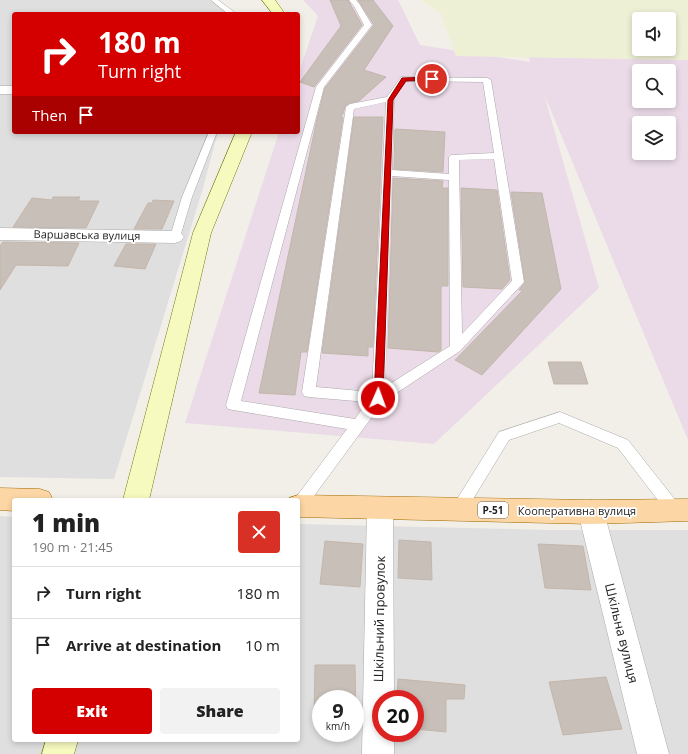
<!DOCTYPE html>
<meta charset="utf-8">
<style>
:root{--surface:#fff;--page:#f2f2f2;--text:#222;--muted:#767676;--line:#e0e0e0;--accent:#d40000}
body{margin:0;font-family:"Open Sans",sans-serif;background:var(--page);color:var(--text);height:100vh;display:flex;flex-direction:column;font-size:15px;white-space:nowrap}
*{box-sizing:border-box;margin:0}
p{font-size:13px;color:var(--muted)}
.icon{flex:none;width:22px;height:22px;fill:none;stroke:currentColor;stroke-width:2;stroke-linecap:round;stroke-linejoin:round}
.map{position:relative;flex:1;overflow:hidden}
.details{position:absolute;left:12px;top:498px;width:288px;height:244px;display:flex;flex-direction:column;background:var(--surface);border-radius:4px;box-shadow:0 2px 6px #0003}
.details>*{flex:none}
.guide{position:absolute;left:12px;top:12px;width:288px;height:122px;border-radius:4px;box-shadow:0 2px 6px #0003;background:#d40000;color:#fff;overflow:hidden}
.fabs{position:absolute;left:632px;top:12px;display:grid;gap:8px}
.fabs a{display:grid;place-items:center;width:44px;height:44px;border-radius:4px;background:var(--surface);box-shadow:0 2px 6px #0003;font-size:20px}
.speed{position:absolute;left:312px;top:690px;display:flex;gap:8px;font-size:20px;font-weight:700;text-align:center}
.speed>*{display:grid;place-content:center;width:52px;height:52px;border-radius:50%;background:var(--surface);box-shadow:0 2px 6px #0003;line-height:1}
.speed small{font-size:10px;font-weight:400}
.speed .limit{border:6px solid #d22;background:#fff;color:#111}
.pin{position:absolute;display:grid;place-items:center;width:34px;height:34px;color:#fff;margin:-17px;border:2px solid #fff;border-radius:50%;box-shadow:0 1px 4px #0007}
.me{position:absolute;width:44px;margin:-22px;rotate:2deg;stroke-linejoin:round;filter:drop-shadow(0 0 3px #0008)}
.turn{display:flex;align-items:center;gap:14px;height:84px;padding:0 20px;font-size:18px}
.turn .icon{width:52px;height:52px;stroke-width:2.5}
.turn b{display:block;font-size:28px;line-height:34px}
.then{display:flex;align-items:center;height:38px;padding:0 20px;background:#0003;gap:8px;font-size:15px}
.round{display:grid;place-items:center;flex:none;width:42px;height:42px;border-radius:4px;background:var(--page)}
.headline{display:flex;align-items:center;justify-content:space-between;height:68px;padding:0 20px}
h1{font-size:24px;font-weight:800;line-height:30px}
.primary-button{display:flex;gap:8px;margin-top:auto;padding:8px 20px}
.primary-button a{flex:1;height:46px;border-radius:4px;background:var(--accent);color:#fff;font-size:16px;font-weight:800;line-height:46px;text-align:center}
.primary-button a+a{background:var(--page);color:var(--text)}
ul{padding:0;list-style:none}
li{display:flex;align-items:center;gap:12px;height:52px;padding:0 20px;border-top:1px solid var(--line)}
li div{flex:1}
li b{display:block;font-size:15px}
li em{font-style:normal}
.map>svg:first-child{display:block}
.residential{fill:#e0dfdf;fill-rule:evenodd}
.industrial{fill:#ebdbe8;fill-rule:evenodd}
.farmland{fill:#eef0d5;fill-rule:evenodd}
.building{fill:#c7bfb8;stroke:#c4b6ab}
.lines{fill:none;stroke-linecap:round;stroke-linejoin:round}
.lane-casing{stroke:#a9a9a9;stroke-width:1}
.street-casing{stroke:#a9a9a9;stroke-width:1}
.secondary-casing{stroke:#707d05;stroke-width:1}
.primary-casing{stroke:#a06b00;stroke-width:1}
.lane{fill:#fff;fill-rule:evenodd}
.street{fill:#fff;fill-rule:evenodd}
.secondary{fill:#f7fabf;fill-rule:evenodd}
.primary{fill:#fcd6a4;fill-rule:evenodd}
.route{fill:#d40000;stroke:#8a0000}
.labels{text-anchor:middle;stroke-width:3.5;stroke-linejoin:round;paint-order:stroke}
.shield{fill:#fff;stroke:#646464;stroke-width:1}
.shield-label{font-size:10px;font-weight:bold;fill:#222}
.street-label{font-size:11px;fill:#222;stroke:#fff}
.near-street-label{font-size:13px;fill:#222;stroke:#fff}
</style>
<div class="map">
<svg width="688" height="754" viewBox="0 0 688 754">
<rect width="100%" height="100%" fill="#f2efe9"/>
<g class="residential">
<path d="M0 0H209L229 14H14V132H218L203 188 114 479 0 477Z"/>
<path d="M0 516 14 517V740H298V524L549 530H688V754H0ZM321 699H355V733H321ZM381 699H415V733H381Z"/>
</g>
<path class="industrial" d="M303 0H398L420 45 530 62 529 57 688 60V440L544 94 599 288 434 444 185 423 279 132H298V75L318 16ZM639 71H669V101H639ZM639 123H669V153H639Z"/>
<path class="farmland" d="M421 0H688V60L456 56 441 14ZM639 19H669V49H639Z"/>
<g class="building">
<path d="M330 0H348L362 25 314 87 300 82 341 26Z"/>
<path d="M358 0H373L393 26 364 70 386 77 359 101 350 103 345 106 343 114 340 117H343L307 352H301L295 395 259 393 317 119 325 88 374 25Z"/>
<path d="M354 117H383L373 347H368V356L322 353Z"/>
<path d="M395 129 445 132 443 172 394 169Z"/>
<path d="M393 178 443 181 442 188H448V286H441V350L438 352 388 348Z"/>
<path d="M461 188 497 190 510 280 502 289 463 287Z"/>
<path d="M511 192 542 193 561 289 482 375 455 360 523 290H519L525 282Z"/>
<path d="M53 197H80L78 201H99L86 228 13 227 32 198 52 200Z"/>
<path d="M153 200 174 201 162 229H134L148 203H152Z"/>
<path d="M3 242 79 243 68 266 16 265 0 290V246Z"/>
<path d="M126 244H156L145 269 114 266Z"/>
<path d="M548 362H581L588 384H554Z"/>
<path d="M399 540 431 542 432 580 398 578Z"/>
<path d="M325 541 363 544 360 587 320 584Z"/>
<path d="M538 544 583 546 591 590 545 588Z"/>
<path d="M315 665H355L356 718 355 699H321V718H314Z"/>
<path d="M606 677 622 729 563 735 549 682Z"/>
<path d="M398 679 465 685 464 699H446V732L415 729V699H397Z"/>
</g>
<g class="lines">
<g class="lane-casing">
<g id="lane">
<path d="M211 0H218L237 14H228Z"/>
<path d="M349 0H356L360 5 372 25 324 87 241 401 355 419 367 402 309 397 304 396 302 392 346 107 350 104 387 97 401 77 487 78 491 80 524 282 460 351 383 402 303 511 298 513V500H294L347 429 233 410 228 409 226 405 316 87 364 25 354 6ZM406 81 483 82 494 153 451 155 449 157V174L392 170 394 99ZM386 102 372 392 316 387 354 109ZM494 159 512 281 462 334 459 160ZM392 176 449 180 450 346 385 387Z"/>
<path d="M209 132H217L192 197 180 237 179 239H171L170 237 182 197Z"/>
<path d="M560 412 628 440 680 506 683 511 680 516 675 518 670 516 618 448 559 423 509 440 464 514 459 516 454 514 451 509 454 504 499 432Z"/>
</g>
</g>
<g class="street-casing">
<g id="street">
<rect x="0" y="86" width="14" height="8"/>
<path d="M0 228 175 231 181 233 184 237 181 241 175 243 0 240Z"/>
<path d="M380 497 389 500 393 508 394 699H381V733H394V754H362L367 508 371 500Z"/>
<path d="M591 500 600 504 604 512 669 754H637L578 512 582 504Z"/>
</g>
</g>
<g class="secondary-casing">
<g id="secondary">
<path d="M262 0H275L285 14H273Z"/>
<path d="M236 132H252L211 233 149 500H123L193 233Z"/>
<path d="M46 740H78L74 754H42Z"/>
</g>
</g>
<g class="primary-casing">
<g id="primary">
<path d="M0 488 40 489 49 492 53 500H14V511L0 510Z"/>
<path d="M298 495 591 500 688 499V521L591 524 298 517V500H288L289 498Z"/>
</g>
</g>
<use href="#lane" class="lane"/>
<use href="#street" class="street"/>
<use href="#secondary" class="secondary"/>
<use href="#primary" class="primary"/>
</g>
<path class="route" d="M432 77 434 78V80L406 81 393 100 383 398 378 401 374 398 388 100 402 78Z"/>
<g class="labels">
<rect class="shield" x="478" y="502" width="30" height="16" rx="3"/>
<g class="shield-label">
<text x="493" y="514">Р-51</text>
</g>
<g class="street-label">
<text transform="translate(87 235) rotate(1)" y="4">Варшавська вулиця</text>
<text x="577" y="515">Кооперативна вулиця</text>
</g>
<g class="near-street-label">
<text transform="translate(379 619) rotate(-89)" y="5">Шкільний провулок</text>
<text transform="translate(622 633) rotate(76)" y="5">Шкільна вулиця</text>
</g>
</g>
</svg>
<div class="fabs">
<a><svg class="icon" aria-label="sound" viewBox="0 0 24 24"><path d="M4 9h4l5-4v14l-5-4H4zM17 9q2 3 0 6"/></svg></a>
<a><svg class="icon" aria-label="search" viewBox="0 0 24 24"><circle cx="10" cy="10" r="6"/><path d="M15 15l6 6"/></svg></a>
<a><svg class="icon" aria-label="layers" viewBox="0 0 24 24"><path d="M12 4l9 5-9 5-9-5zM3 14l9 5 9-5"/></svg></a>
</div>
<div class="speed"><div>9<small>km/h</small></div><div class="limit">20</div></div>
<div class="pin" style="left:432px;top:79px;background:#d93025"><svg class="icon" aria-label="arrive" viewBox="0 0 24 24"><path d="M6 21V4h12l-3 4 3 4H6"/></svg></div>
<svg class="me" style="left:378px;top:398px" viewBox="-20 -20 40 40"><circle r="17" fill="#d40000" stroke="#fff" stroke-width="3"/><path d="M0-11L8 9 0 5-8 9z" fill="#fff"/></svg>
<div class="guide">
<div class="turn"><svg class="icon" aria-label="right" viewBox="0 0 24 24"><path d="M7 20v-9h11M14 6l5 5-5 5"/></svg><div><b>180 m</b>Turn right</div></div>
<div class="then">Then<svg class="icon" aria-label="arrive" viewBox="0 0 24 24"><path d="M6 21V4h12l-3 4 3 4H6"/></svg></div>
</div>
<section class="details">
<div class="headline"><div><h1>1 min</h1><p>190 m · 21:45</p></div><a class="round" style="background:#d93025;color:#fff"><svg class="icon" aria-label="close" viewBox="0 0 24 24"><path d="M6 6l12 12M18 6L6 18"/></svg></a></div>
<ul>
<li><svg class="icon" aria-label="right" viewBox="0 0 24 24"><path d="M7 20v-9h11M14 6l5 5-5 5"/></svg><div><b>Turn right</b></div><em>180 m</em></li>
<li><svg class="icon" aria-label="arrive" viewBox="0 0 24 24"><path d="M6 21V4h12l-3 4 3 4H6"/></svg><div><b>Arrive at destination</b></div><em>10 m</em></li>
</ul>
<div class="primary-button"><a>Exit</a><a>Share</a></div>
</section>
</div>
